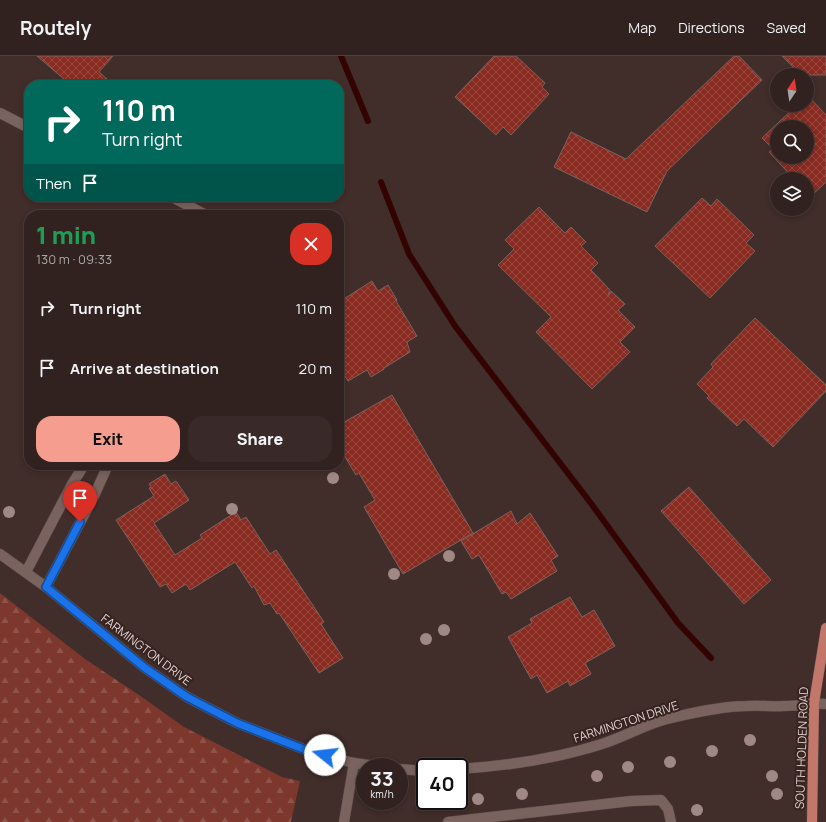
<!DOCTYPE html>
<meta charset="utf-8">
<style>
:root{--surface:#312220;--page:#392a29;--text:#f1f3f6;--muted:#a8a4a5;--line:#4c3f3e;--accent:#f59d8f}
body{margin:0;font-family:Manrope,sans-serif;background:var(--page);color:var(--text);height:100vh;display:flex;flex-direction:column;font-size:15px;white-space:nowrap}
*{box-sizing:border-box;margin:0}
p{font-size:13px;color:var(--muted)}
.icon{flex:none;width:22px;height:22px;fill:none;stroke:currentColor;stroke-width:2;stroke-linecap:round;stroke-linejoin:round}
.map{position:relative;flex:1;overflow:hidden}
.sheet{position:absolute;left:24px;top:154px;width:320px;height:260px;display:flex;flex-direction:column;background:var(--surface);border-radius:16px;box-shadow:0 2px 6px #0003,0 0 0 1px var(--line)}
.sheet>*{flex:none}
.banner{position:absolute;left:24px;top:24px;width:320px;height:122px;border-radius:16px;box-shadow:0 2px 6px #0003,0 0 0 1px var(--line);background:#00695c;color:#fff;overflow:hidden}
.needle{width:26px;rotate:13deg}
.controls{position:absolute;left:770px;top:12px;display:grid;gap:8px}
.controls a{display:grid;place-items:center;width:44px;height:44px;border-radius:50%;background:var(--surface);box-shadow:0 2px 6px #0003,0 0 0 1px var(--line);font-size:20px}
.speed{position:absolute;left:356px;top:702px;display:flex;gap:8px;font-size:20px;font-weight:700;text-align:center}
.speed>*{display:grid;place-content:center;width:52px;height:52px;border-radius:50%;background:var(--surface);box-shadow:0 2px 6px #0003,0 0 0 1px var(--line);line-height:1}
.speed small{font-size:10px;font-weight:400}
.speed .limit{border:2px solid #111;border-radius:6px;background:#fff;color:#111}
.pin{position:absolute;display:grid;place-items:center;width:34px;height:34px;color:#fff;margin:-41px -17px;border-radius:50% 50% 50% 0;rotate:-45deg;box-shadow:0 0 4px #0007}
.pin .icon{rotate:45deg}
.me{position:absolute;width:44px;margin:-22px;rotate:286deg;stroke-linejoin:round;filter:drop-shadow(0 0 3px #0008)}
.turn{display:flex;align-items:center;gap:14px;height:84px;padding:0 12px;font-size:18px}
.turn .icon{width:52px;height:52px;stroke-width:2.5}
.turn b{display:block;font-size:28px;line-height:34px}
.then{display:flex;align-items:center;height:38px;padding:0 12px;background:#0003;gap:8px;font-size:15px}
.round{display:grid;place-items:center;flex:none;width:42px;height:42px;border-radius:16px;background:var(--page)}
.head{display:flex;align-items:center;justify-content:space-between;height:68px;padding:0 12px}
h1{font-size:24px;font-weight:800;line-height:30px;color:#1e9e55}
.button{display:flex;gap:8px;margin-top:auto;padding:8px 12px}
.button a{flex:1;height:46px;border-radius:16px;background:var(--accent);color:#111;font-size:16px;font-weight:800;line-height:46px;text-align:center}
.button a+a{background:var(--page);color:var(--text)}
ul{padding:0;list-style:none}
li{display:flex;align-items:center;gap:12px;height:60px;padding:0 12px}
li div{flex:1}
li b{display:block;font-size:15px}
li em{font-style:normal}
header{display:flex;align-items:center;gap:24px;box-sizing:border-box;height:56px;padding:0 20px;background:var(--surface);border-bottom:1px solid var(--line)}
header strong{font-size:19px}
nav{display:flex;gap:22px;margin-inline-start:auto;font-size:14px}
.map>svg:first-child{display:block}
.forest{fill:url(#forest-firs)}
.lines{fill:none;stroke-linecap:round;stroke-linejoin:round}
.stream{stroke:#330301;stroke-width:6}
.building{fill:url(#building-cross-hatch);stroke:#7a635f;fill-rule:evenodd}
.minor-casing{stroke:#5a4a47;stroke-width:11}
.major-casing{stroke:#5a4a47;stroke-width:11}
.minor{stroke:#7a635f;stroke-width:10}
.major{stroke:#c3766a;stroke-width:10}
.tree{fill:#a08884}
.route-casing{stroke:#114b97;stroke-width:10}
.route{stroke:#1a73e8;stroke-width:7}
.labels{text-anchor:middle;stroke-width:4;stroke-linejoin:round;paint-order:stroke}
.street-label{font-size:12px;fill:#ded1cf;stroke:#372320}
</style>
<header>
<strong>Routely</strong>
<nav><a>Map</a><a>Directions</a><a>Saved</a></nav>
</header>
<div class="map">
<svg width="826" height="766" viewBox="0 0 826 766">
<defs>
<pattern id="forest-firs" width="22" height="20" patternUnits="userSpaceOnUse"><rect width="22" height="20" fill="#7d372d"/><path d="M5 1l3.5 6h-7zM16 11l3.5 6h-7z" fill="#8f534a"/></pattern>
<pattern id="building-cross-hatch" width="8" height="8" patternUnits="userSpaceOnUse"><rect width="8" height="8" fill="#892b21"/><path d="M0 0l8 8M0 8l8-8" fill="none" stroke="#994940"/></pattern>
</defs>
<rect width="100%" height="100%" fill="#412d2a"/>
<path class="forest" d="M0 537 85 603 139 639 184 671 282 721 300 725 291 766H0Z"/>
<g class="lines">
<g class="stream">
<path d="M341 0 368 65"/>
<path d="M381 126 409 198 455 270 590 446 678 567 711 602"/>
</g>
</g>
<g class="building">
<path d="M37 0H113L99 16 114 29H71Z"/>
<path d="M494 0H516L545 27 542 31 549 38 511 79 503 71 496 79 455 41Z"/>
<path d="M734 0H739L762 24 667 115 647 156 554 111 571 76 626 103Z"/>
<path d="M782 0H826V19H801Z"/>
<path d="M807 39 826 59V126L811 140 807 136V123H794L769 96 773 93 762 82 797 49H807ZM777 71H807V101H777Z"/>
<path d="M702 142 711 150 717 143 754 179 746 187 755 195 710 242 655 190Z"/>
<path d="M539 151 565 177 571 171 586 186 581 190 598 207 591 214 610 234 608 239 611 235 625 248 618 254 635 271 620 286 630 296 592 333 536 276 551 261 498 209 514 193 505 184Z"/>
<path d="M372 225 378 235 388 229 397 244 396 245 417 280 407 286 410 296 384 312V313L371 321 367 314 348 325 339 311V246Z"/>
<path d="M755 262 826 329V335L773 391 744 363 737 370 707 342 709 340 697 328 713 311 711 308Z"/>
<path d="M392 339 473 477 403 518 364 451 375 444 359 417 356 419 339 391V369Z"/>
<path d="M165 418 171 428 176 425 189 444 154 467 175 499 202 482 200 479 236 456 241 464 246 461 270 498 276 494 324 566 321 568 343 602 319 617 279 557 277 558 270 547 264 549 254 530 252 532 235 506 190 534 186 528 172 537 166 528 160 531 116 464 154 440 149 432 151 431 149 428Z"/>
<path d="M689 431 771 524 744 548 661 455Z"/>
<path d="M511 455 517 468 530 457 558 500 551 504 557 515 511 543 506 536 502 538 479 499 472 503 461 485Z"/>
<path d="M570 541 582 561 594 554 615 590 585 607 591 618 570 630 568 625 547 637 537 619 531 623 508 581 532 567 530 563Z"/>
</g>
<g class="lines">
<g class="minor-casing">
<g id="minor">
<path d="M0 57 29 72"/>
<path d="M172 141 206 159"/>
<path d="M0 498 46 531 145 612 187 641 237 667 311 696 354 707 383 711"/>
<path d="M26 516 71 430 84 409"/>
<path d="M46 531 94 440 108 409"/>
<path d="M399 713 425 715"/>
<path d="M459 713C507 710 555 703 602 688 624 681 644 669 667 663 692 657 722 650 747 650 760 649 772 651 784 650 798 650 812 647 826 648"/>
<path d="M344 766 354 707"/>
<path d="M448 766 631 745 661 744 668 753 671 766"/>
</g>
</g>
<g class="major-casing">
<path id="major" d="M812 766 814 647 826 572"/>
</g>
<use href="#minor" class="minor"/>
<use href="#major" class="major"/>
</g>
<g class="tree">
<circle cx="333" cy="422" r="6"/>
<circle cx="232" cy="453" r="6"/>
<circle cx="9" cy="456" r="6"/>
<circle cx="449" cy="500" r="6"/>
<circle cx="394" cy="518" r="6"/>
<circle cx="444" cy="574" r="6"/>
<circle cx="426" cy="583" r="6"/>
<circle cx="750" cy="684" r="6"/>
<circle cx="712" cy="695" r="6"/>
<circle cx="670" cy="706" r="6"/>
<circle cx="628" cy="711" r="6"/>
<circle cx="597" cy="720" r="6"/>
<circle cx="772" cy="720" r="6"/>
<circle cx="522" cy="738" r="6"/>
<circle cx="777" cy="738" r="6"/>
<circle cx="478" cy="743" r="6"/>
<circle cx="697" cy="754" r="6"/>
</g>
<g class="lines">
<g class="route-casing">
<path id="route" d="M80 466 46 531 145 612 187 641 237 667 311 696 325 699"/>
</g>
<use href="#route" class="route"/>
</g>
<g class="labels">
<g class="street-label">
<text transform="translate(146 594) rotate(37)" y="4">FARMINGTON DRIVE</text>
<text transform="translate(626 666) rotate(-18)" y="4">FARMINGTON DRIVE</text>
<text transform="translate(802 692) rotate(-88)" y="4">SOUTH HOLDEN ROAD</text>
</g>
</g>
</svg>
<div class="controls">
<a><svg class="needle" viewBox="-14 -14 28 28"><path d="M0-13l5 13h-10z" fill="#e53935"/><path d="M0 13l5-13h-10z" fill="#a8a4a5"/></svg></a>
<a><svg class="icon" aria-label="search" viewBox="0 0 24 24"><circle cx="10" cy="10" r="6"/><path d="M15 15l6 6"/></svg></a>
<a><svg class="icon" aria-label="layers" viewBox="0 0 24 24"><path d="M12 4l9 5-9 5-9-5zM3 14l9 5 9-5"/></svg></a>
</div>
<div class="speed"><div>33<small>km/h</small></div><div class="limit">40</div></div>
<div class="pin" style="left:80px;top:466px;background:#d93025"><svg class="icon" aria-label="arrive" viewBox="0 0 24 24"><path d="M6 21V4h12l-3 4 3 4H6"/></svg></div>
<svg class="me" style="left:325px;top:699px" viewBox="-20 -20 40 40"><circle r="19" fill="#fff"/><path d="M0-13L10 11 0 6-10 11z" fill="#1a73e8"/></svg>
<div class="banner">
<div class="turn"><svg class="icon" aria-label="right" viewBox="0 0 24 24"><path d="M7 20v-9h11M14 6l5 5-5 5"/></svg><div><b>110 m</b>Turn right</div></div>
<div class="then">Then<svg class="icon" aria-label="arrive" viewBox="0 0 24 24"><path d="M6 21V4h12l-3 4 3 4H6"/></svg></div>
</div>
<section class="sheet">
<div class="head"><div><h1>1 min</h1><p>130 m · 09:33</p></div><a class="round" style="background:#d93025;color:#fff"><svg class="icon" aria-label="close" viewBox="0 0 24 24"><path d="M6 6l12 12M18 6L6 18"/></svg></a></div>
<ul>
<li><svg class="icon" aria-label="right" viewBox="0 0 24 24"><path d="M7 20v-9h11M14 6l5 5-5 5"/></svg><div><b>Turn right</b></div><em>110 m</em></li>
<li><svg class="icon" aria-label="arrive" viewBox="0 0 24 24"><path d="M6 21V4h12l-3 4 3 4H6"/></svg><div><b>Arrive at destination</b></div><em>20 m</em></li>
</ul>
<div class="button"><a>Exit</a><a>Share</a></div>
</section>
</div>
